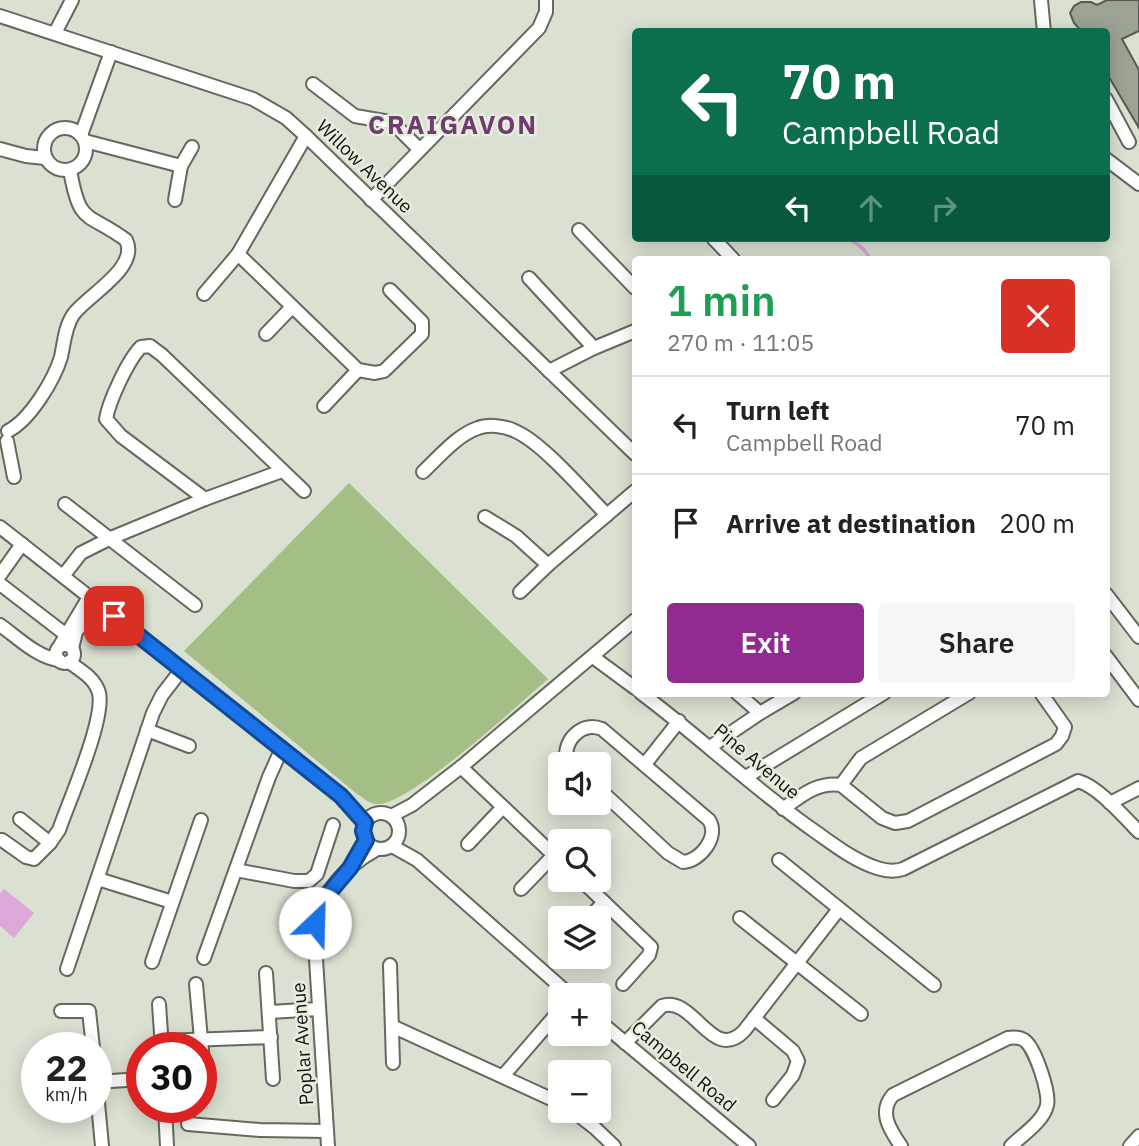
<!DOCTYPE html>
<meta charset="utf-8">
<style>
:root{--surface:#fff;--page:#f6f6f6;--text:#222;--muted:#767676;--line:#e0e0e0;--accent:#922b90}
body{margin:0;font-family:"IBM Plex Sans",sans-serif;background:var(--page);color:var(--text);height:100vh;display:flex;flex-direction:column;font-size:26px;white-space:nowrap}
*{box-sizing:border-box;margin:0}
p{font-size:23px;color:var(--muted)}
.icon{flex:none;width:38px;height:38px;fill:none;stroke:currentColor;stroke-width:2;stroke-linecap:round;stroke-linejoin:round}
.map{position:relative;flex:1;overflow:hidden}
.panel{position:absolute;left:632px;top:256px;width:478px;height:441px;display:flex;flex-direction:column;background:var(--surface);border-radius:7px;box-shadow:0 4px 18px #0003}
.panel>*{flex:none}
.top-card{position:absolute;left:632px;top:28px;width:478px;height:214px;border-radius:7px;box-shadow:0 4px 18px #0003;background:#0b6e4f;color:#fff;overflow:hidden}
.controls{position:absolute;left:548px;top:752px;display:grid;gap:14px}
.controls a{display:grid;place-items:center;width:63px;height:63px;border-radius:7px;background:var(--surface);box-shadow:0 4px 18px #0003;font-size:35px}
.speed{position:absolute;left:21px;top:1032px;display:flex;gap:14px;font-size:35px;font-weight:700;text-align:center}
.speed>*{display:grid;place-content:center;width:91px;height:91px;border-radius:50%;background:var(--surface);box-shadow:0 4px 18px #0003;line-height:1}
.speed small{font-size:18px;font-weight:400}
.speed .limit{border:10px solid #d22;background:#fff;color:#111}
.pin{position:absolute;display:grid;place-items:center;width:60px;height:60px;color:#fff;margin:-30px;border-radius:14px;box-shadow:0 4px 10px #0006}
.me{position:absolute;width:77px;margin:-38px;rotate:24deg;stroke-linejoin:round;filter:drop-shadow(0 0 5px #0008)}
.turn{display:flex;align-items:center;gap:24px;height:147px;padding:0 35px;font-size:32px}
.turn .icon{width:91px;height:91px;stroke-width:2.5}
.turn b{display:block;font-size:49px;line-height:60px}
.lanes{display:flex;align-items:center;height:66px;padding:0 35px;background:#0003;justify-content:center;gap:35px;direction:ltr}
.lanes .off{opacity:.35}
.round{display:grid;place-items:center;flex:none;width:74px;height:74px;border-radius:7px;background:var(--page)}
.head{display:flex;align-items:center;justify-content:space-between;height:119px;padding:0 35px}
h1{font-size:42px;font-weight:600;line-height:52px;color:#1e9e55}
.primary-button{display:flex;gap:14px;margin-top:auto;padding:14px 35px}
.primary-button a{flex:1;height:80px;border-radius:7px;background:var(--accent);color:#fff;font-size:28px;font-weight:600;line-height:80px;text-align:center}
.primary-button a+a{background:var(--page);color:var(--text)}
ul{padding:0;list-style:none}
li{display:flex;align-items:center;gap:21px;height:98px;padding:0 35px;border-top:2px solid var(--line)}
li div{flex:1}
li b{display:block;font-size:26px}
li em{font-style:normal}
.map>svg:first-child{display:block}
.green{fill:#a4be86}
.water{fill:#dca8d8}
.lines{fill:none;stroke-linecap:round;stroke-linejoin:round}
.stream{stroke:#dca8d8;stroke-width:3.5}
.building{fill:#9ca395;stroke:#555b4e;stroke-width:2}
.minor-casing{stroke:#63695d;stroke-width:16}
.minor{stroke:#fff;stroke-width:12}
.route-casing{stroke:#114b97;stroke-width:18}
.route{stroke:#1a73e8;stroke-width:12}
.labels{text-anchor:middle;stroke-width:5;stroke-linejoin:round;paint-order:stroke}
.street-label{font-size:19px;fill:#121510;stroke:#e7eedf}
.district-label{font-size:26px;font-weight:bold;letter-spacing:2px;fill:#703c6d;stroke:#e7eedf}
</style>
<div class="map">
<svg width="1139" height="1146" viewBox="0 0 1139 1146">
<rect width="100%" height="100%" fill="#dae1d2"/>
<path class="green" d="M349 483 548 679C520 703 407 808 376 804 370 804 362 797 357 794L184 651Z"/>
<path class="water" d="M4 889 34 913 14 938 0 926V893Z"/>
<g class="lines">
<path class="stream" d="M844 238C856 242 864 247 870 259"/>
</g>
<path class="building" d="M1107 0H1139V31L1122 39 1139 70V128L1106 72V32H1082L1074 23 1070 13 1074 6 1081 2H1091L1097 5Z"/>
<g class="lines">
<g class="minor-casing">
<g id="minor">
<path d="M1041 0 1044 32"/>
<path d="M0 16 253 99 286 118 306 136 635 454"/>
<path d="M55 33 72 0"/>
<path d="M313 84 355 116 390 122 396 126 419 149"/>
<path d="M1106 99 1129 142"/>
<circle cx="65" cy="149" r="21"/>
<path d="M81 135 111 52"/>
<path d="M85 141 181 166"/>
<path d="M0 149 26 156 45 158"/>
<path d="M1106 159 1139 184"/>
<path d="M175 200 181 166 192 147"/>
<path d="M371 200 539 28 546 12V0"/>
<path d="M579 230 635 288"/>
<path d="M713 238 733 259"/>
<path d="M238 254 358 370 375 373 384 371 422 334V322L390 290"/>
<path d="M529 278 594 348"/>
<path d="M204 294 238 254 306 136"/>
<path d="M266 334 291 308"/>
<path d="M549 371 594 348 635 331"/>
<path d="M324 406 358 370"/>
<path d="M8 431C30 420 54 380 61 357 64 343 65 327 73 315 86 296 140 268 126 240 87 211 80 227 70 170"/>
<path d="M7 441 14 477"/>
<path d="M423 472C439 457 457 435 478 428 488 424 505 426 515 431 543 443 585 493 607 515"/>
<path d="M205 499 121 436 106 419C109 401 128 360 141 347L150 346 162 355 304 491"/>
<path d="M65 504 195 605"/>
<path d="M485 517 516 536 548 565"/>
<path d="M0 527 282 748 341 796 365 823"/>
<path d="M0 575 22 544"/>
<path d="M63 576 81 553 111 538 205 499 282 471"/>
<path d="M0 584 65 634"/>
<path d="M520 592 548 565 635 491"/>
<path d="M1106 594 1139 637"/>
<path d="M0 625C17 637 38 658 59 660"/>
<circle cx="65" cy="654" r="9"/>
<path d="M59 647 89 597"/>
<path d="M72 648 76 632 97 603"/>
<path d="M1106 656 1139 700"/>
<path d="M593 657 635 688"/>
<path d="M641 693C700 737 753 788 813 830 833 844 853 860 877 868 886 871 894 872 903 869L1078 781C1099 787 1124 817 1139 832"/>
<path d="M737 693 760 713"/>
<path d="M147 730 189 746"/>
<path d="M710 747 760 713 794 693"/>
<path d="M645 764 679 721"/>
<path d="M574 765 566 755C567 736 584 722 602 729L709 820C720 837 699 862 683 862L668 853 598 788"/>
<path d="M461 767 560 861"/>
<path d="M746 777 884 693"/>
<path d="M841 785 861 758 969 693"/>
<path d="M1110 803 1139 788"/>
<path d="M783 809C802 795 817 782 841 785L882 818 895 823 908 821 1056 744 1062 736 1065 727 1041 693"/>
<circle cx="381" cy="831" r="18"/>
<path d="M391 816 412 805 461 767 635 620"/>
<path d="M20 819 50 843"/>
<path d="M2 840 26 857 34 859 50 843 59 830C69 801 105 720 99 693 95 678 80 670 69 662"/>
<path d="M468 844 503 807"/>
<path d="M392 846 417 860 571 996"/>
<path d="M779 860 934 985"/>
<path d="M236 870 294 881H309L317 874 333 825"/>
<path d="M98 879 172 902"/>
<path d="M581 880 651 947 649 955 623 984"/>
<path d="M521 889 554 855"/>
<path d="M740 918 861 1014"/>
<path d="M588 919 604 902"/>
<path d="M204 958 269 777 282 748"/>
<path d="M152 962 201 820"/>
<path d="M390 965 393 1063"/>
<path d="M67 969 153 713 162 695 182 669"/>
<path d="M266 973 273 1079"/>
<path d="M196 984 204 1073"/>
<path d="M159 1004 162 1048"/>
<path d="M61 1011H89L93 1048"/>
<path d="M270 1012 319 1009"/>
<path d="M754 1018 793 1051 798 1061 793 1075 773 1100"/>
<path d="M598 1020 749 1146"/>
<path d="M394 1027 560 1103"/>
<path d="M162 1041 271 1037"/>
<path d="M625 1043 662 1006C694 995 712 1064 744 1031L839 909"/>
<path d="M503 1076 560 1010"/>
<path d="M96 1082 102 1146"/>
<path d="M96 1082 142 1079"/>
<path d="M165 1108 167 1146"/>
<path d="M573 1111 595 1128 614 1146"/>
<path d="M188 1124 260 1130 327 1131"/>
<path d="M328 1146 315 944C313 901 341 869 377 849"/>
<path d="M901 1146C890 1130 878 1112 893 1095L1008 1038C1014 1037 1019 1037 1024 1040 1035 1047 1050 1093 1047 1105 1044 1121 1022 1135 1011 1146"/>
<path d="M1130 1146 1139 1136"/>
</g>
</g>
<use href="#minor" class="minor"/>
</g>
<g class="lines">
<g class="route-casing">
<path id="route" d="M114 616 341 796 365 823 363 831 366 840 350 868 322 901 315 923"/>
</g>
<use href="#route" class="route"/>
</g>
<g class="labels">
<g class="street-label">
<text transform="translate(365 166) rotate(44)" y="7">Willow Avenue</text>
<text transform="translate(757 761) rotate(40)" y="7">Pine Avenue</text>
<text transform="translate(302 1044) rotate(-94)" y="7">Poplar Avenue</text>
<text transform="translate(684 1066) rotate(40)" y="7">Campbell Road</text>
</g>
<g class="district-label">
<text x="453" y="134">CRAIGAVON</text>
</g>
</g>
</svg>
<div class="controls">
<a><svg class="icon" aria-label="sound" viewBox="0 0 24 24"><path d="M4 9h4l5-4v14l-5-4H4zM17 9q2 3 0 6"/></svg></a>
<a><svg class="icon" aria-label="search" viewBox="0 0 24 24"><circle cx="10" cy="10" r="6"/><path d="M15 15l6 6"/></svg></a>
<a><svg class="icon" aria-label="layers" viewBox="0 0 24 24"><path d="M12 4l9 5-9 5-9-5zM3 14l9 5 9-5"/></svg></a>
<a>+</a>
<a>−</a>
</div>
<div class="speed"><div>22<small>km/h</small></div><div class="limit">30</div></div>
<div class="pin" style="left:114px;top:616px;background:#d93025"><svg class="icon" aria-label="arrive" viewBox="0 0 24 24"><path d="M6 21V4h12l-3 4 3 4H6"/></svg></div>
<svg class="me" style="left:315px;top:923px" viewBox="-20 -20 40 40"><circle r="19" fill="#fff"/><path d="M0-13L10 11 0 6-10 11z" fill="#1a73e8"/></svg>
<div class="top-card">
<div class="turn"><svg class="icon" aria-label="left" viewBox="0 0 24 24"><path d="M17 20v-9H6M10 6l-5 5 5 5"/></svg><div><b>70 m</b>Campbell Road</div></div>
<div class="lanes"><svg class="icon" aria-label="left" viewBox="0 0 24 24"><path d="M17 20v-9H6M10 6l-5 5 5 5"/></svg><svg class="icon off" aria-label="ahead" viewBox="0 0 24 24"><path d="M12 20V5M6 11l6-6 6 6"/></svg><svg class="icon off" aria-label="right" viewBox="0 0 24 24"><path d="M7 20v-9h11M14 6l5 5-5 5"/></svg></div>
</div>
<section class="panel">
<div class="head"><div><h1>1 min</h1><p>270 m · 11:05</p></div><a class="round" style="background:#d93025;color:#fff"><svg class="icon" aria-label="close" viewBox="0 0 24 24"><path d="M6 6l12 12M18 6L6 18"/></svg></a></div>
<ul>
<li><svg class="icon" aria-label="left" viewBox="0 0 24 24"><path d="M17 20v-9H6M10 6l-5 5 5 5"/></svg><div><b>Turn left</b><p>Campbell Road</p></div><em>70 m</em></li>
<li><svg class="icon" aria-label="arrive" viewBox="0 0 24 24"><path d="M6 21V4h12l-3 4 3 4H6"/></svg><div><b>Arrive at destination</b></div><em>200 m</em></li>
</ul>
<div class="primary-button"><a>Exit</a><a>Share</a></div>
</section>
</div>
